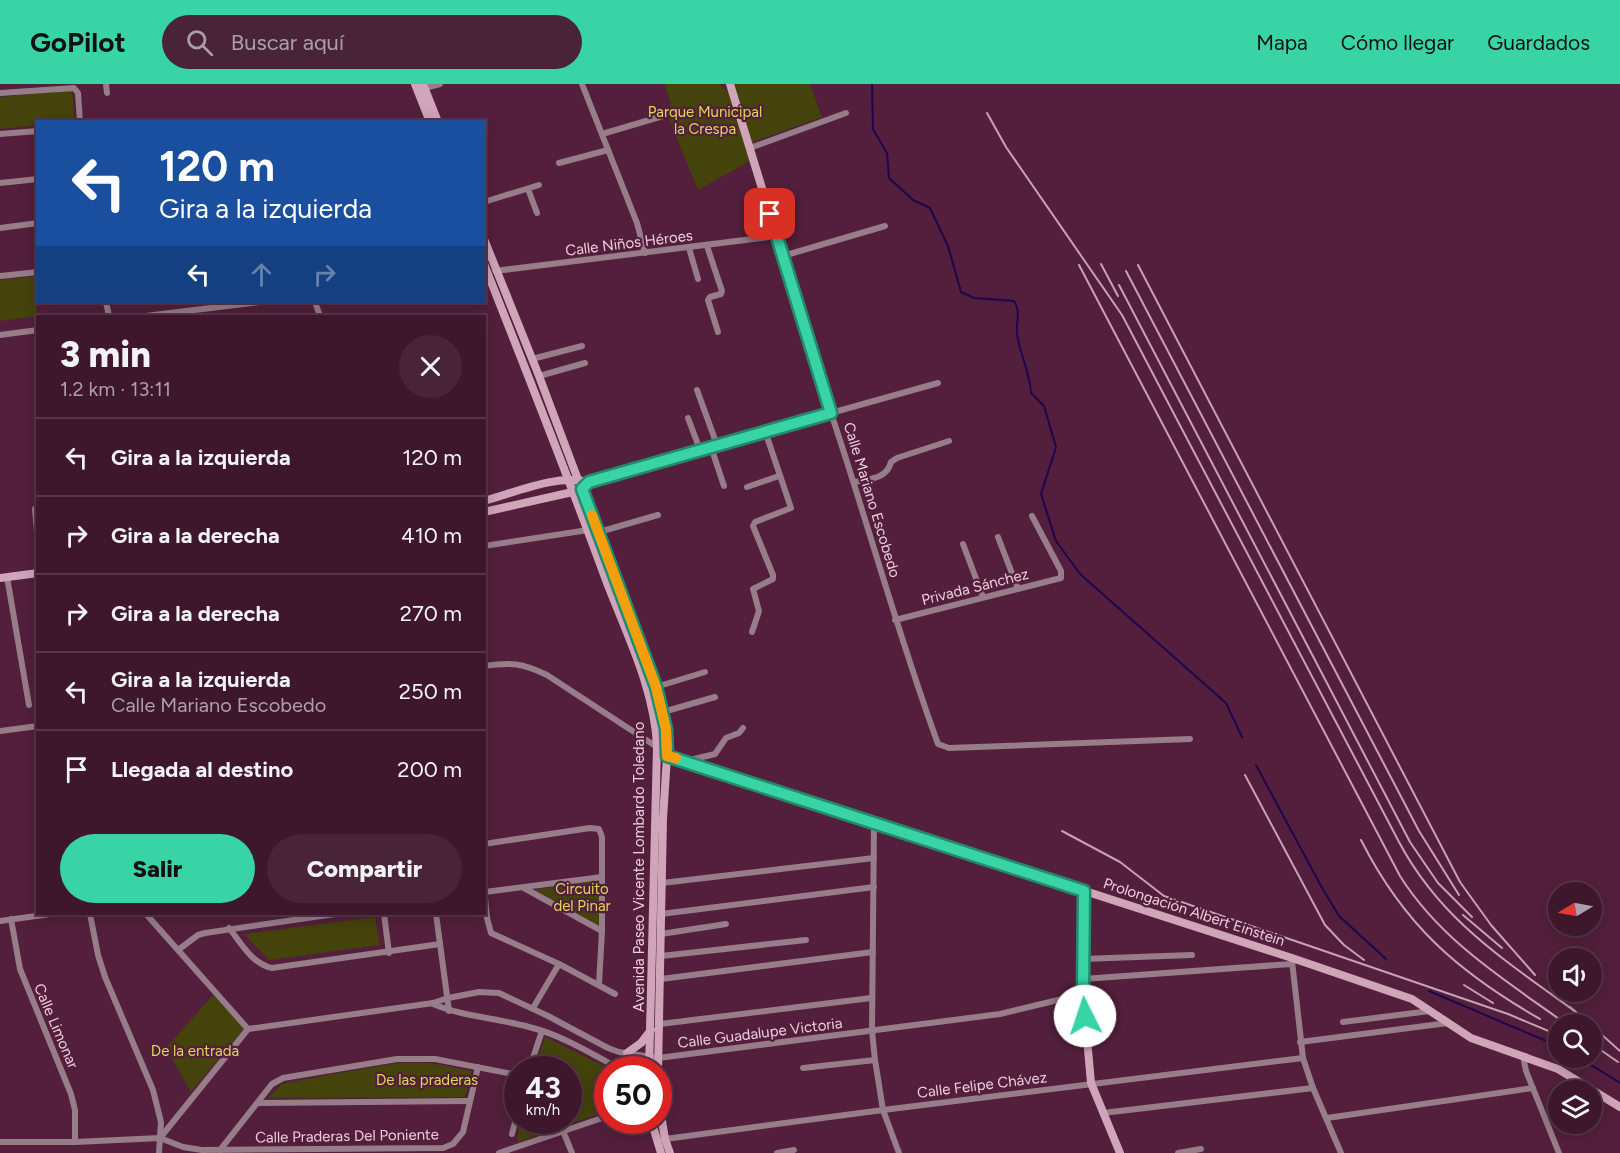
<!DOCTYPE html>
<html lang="es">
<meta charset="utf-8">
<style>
:root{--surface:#3e172d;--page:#492439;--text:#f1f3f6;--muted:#ad9faa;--line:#573649;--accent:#38d4a6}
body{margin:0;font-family:Figtree,sans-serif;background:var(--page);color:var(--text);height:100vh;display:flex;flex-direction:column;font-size:22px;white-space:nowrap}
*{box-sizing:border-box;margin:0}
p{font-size:20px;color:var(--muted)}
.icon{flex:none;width:33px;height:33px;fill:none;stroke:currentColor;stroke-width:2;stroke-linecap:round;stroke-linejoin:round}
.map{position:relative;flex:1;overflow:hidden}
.side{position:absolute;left:36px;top:231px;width:450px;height:600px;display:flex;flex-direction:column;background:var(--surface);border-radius:0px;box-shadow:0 3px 15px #0003,0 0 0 2px var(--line)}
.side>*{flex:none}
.banner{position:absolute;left:36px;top:36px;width:450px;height:183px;border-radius:0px;box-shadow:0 3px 15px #0003,0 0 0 2px var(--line);background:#1a4fa0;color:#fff;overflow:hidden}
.needle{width:39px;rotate:260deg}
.fabs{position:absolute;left:1548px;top:798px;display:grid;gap:12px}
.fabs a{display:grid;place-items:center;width:54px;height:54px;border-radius:50%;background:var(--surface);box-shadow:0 3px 15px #0003,0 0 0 2px var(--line);font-size:30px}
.speed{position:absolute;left:504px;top:972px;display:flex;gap:12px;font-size:30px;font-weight:700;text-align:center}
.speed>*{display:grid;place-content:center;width:78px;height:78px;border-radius:50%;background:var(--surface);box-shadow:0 3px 15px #0003,0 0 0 2px var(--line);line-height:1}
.speed small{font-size:15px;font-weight:400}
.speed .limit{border:9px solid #d22;background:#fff;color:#111}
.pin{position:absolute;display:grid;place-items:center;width:51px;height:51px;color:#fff;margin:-26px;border-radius:12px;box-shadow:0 3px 9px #0006}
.me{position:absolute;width:66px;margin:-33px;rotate:356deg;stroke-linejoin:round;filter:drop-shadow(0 0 4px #0008)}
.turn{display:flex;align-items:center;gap:21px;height:126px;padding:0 24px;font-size:27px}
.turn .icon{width:78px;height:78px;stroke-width:2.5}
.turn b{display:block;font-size:42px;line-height:51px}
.lanes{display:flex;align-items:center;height:57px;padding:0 24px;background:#0003;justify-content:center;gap:30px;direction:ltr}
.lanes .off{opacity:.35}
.round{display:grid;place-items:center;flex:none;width:63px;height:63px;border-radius:32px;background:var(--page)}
.summary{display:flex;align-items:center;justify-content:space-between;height:102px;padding:0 24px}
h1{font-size:36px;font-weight:800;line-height:45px}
.primary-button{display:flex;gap:12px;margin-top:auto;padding:12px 24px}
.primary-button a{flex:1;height:69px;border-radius:36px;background:var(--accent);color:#111;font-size:24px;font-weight:800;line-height:69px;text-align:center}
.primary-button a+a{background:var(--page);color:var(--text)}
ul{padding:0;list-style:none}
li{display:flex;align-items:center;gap:18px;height:78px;padding:0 24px;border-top:2px solid var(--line)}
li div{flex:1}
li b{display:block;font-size:22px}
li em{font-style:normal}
header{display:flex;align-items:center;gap:36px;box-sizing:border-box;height:84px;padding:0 30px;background:var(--accent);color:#111}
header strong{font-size:28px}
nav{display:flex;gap:33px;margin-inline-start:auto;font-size:21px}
.search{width:420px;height:54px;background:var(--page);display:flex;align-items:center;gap:15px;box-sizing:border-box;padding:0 21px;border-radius:33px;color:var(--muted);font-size:22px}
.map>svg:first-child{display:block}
.green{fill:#44430c}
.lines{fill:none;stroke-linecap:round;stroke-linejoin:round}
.stream{stroke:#1e064f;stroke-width:2}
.street{stroke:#977c89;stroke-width:6}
.secondary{stroke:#d0a4b9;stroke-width:8}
.rail{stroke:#c7a1b4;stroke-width:2}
.route-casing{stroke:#248a6c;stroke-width:15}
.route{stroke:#38d4a6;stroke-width:10}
.slow{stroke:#f59e0b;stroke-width:10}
.labels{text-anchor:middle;stroke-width:4.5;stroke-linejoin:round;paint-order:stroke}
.park-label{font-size:15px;fill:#dbd958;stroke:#531f3c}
.street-label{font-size:15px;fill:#eecddc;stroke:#531f3c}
</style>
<header>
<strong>GoPilot</strong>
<div class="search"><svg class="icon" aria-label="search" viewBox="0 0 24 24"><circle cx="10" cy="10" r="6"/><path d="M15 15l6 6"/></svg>Buscar aquí</div>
<nav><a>Mapa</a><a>Cómo llegar</a><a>Guardados</a></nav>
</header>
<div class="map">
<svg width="1620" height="1069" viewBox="0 0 1620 1069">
<rect width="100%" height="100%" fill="#531f3c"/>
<g class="green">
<path d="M664 0H720L733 12 750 77 698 106 667 30 671 19Z"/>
<path d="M730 0H810L822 33 754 57 750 62Z"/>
<path d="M72 6 75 37 38 38 37 41 0 45V13Z"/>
<path d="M34 192 37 232 0 237V196Z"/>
<path d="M599 795V842L535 806Z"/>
<path d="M375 833 380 861 269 876 244 850Z"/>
<path d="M213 911 246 942 191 1008 166 964Z"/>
<path d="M545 953 610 985 608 986 607 1027 518 1058V1046L520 1037 568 1036V986L534 985Z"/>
<path d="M398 979H429L472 987 465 1013 268 1014 282 1000 327 991Z"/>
</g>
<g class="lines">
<g class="stream">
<path d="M872 0 873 45 887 69 889 94 913 116 930 124 948 162 961 208 974 214 1014 217C1021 227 1016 237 1017 249 1019 269 1030 287 1031 309L1044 322 1056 363 1041 410 1056 457 1080 490 1226 619 1242 653"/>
<path d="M1256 681 1321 802 1339 832 1386 875"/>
<path d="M1429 907 1558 962"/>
<path d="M1580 974 1620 999"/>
</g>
<g class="street">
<path d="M106 0 107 9"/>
<path d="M582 0 637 139 645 169"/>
<path d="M425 4 440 0"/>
<path d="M0 9 74 4 78 9 80 38"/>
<path d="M0 50 38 47"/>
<path d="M602 50 663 32"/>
<path d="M750 64 846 29"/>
<path d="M559 79 608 66"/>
<path d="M0 99 38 95"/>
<path d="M528 105 537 129"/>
<path d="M484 118 539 101"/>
<path d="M0 144 38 139"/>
<path d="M707 162 722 207 721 210 710 213 708 216 718 248"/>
<path d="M689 164 698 195"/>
<path d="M783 172 885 142"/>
<path d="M495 187 777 152"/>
<path d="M0 192 38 188"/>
<path d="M106 218 109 232"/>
<path d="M315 218 320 232"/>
<path d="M146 232 259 218"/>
<path d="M0 251 38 246"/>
<path d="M532 275 582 262"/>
<path d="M539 292 585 279"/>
<path d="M938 299 831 329C868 439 898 551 938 660L949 664 1190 655"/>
<path d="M697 306 717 361"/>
<path d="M688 334 700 366"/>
<path d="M711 363 724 402"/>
<path d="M854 398C870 395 887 395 891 378L897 374 949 357"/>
<path d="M747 403 779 392"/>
<path d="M35 425 38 459"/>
<path d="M599 448 658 431"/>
<path d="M998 453 1018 505"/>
<path d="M963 460 983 513"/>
<path d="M484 462 588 446"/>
<path d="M7 493 29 621"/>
<path d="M895 536 1061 494V487L1032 432"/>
<path d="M752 548 759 527 753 505 773 495V491L753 442 755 438 791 424 765 347"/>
<path d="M484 582C511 578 522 579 547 591L657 663"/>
<path d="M656 603 705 588"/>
<path d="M663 628 715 613"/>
<path d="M0 647 38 642"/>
<path d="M686 677 715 670 726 654 739 649 743 644"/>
<path d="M874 738 872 947 875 976 883 1026 899 1069"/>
<path d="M484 760 590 744 599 745 602 753V847L599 900"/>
<path d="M662 799 874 774"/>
<path d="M484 803 487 834 491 849 559 880 615 910"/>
<path d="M524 804 602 847"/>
<path d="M485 808 602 793"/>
<path d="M90 830 98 871 105 893 153 1006 161 1038 159 1069"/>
<path d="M146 830 248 945"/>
<path d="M384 830 389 869"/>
<path d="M436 830 449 927"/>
<path d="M661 830 874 803"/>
<path d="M11 835 20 885 71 1010 75 1026V1058"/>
<path d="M0 837 50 830"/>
<path d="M229 844C241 859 252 880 272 884L440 860"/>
<path d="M661 850 726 840"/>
<path d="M178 866 198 851 205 849 335 830"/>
<path d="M661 872 806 856"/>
<path d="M1083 875 1192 871"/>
<path d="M1292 877 1303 974 1313 1004 1341 1069"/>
<path d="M661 895 873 868"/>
<path d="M1083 895 1291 880"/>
<path d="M433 920C464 933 497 934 529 943 562 951 592 970 622 986"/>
<path d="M533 924 559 880"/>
<path d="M1343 938 1430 927"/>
<path d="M660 940 871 914"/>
<path d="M1300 958 1448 939"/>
<path d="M1526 972 1524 977 1526 987 1559 1069"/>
<path d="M803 984 875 976"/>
<path d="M529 986 542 947"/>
<path d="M258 1019 469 1017"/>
<path d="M1103 1029 1313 1004"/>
<path d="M1327 1034 1533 1004"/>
<path d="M563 1047 572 1069"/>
<path d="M512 1050 518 1027"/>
<path d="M160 1054 248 945 433 919 448 914 479 908 499 909 548 932 608 964 619 968 658 974 1000 930 1083 910"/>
<path d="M665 1055 883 1026 1303 974"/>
<path d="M0 1058H75L160 1054 183 1063 202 1066 443 1064 453 1060 463 1048 478 983"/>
<path d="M220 1066 272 1000 283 994 397 975H435L518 991"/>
<path d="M499 1069 608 1032"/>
<path d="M777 1069 794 1066"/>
<path d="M1178 1069 1201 1065"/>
</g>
<g class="secondary">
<path d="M415 0 430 38"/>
<path d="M423 0 438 38"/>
<path d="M484 155 539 292 656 603 666 645 667 672 663 735 658 986"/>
<path d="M484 180C526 286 568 392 607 499 627 551 655 606 657 663L649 986"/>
<path d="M484 417C517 408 555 390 589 398L831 329 730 0"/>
<path d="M484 428 577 407"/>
<path d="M0 494 38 489"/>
<path d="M657 663 667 672 1292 874 1412 915 1471 954 1558 985 1620 1023"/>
<path d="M1084 807 1083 910 1091 999 1120 1069"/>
<path d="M627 969 641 959 651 946"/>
<path d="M658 1013 665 1055 670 1069"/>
<path d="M651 1036 661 1069"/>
</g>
<g class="rail">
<path d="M987 29 1006 63 1122 231 1399 758C1441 837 1506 877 1576 928"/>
<path d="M1101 180 1118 212"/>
<path d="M1079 181 1400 792C1441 857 1505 896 1566 940"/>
<path d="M1138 181 1460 798 1491 841 1535 891"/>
<path d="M1126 187 1419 747 1459 811"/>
<path d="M1119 201 1410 758 1438 799 1472 833"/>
<path d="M1245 691 1325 841 1344 861 1364 876"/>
<path d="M1062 747 1120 778 1164 812 1508 930 1558 951"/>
<path d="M1361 756C1404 841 1458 888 1540 935"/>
<path d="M1463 831 1502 864"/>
<path d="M1464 901 1493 919"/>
<path d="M1570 923 1590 940"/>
<path d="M1592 942 1620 967"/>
<path d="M1592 960 1618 978"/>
</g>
</g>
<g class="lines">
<g class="route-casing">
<path id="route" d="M770 130 831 329 589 398 582 405 656 603 666 645 667 672 1084 807 1083 910 1085 932"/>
</g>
<use href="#route" class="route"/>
<path class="slow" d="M592 431 656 603 666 645 667 672 676 674"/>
</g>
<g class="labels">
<g class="park-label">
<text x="705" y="33">Parque Municipal<tspan x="705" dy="17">la Crespa</tspan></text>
<text x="582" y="810">Circuito<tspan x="582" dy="17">del Pinar</tspan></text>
<text x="195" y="972">De la entrada</text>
<text x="427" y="1001">De las praderas</text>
</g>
<g class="street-label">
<text transform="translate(629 159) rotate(-7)" y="5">Calle Niños Héroes</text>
<text transform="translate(872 416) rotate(73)" y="5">Calle Mariano Escobedo</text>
<text transform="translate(975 503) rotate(-14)" y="5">Privada Sánchez</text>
<text transform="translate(639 783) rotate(-90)" y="5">Avenida Paseo Vicente Lombardo Toledano</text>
<text transform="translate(1194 828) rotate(18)" y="5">Prolongación Albert Einstein</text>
<text transform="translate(56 942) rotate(67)" y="5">Calle Limonar</text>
<text transform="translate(760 949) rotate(-7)" y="5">Calle Guadalupe Victoria</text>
<text transform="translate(982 1001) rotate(-7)" y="5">Calle Felipe Chávez</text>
<text transform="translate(347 1052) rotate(-1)" y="5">Calle Praderas Del Poniente</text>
</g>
</g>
</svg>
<div class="fabs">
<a><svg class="needle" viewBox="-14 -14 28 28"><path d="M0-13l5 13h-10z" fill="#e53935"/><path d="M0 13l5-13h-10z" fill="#ad9faa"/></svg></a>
<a><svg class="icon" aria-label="sound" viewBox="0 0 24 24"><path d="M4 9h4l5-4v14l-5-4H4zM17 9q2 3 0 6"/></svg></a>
<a><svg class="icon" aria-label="search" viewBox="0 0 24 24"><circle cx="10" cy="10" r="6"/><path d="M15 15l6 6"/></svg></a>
<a><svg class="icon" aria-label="layers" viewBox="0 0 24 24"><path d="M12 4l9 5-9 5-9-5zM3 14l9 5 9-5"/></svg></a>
</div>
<div class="speed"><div>43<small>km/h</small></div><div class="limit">50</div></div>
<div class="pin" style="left:770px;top:130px;background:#d93025"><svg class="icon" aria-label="arrive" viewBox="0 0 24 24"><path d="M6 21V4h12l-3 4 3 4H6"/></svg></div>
<svg class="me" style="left:1085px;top:932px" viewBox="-20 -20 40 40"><circle r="19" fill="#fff"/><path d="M0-13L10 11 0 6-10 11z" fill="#38d4a6"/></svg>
<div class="banner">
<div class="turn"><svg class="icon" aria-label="left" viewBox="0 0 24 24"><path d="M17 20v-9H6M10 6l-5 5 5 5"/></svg><div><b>120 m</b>Gira a la izquierda</div></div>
<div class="lanes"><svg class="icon" aria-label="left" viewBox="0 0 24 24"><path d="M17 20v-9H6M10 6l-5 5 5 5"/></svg><svg class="icon off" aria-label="ahead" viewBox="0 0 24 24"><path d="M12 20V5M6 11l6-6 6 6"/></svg><svg class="icon off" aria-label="right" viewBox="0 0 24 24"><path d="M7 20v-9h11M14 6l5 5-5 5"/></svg></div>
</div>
<section class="side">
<div class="summary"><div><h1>3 min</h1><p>1.2 km · 13:11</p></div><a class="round"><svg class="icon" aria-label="close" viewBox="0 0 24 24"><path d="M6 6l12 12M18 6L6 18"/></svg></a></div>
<ul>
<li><svg class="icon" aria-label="left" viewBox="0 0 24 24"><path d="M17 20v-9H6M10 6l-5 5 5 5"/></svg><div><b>Gira a la izquierda</b></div><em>120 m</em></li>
<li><svg class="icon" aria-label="right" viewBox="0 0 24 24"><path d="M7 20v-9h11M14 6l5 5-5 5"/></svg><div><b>Gira a la derecha</b></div><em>410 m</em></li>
<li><svg class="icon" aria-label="right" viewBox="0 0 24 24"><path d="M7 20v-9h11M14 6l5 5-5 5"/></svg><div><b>Gira a la derecha</b></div><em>270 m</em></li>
<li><svg class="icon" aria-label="left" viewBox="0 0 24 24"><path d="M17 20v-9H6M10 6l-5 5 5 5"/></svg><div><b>Gira a la izquierda</b><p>Calle Mariano Escobedo</p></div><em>250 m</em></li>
<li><svg class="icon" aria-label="arrive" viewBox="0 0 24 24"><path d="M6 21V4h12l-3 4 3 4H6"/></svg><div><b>Llegada al destino</b></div><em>200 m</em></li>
</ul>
<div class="primary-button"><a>Salir</a><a>Compartir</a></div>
</section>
</div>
